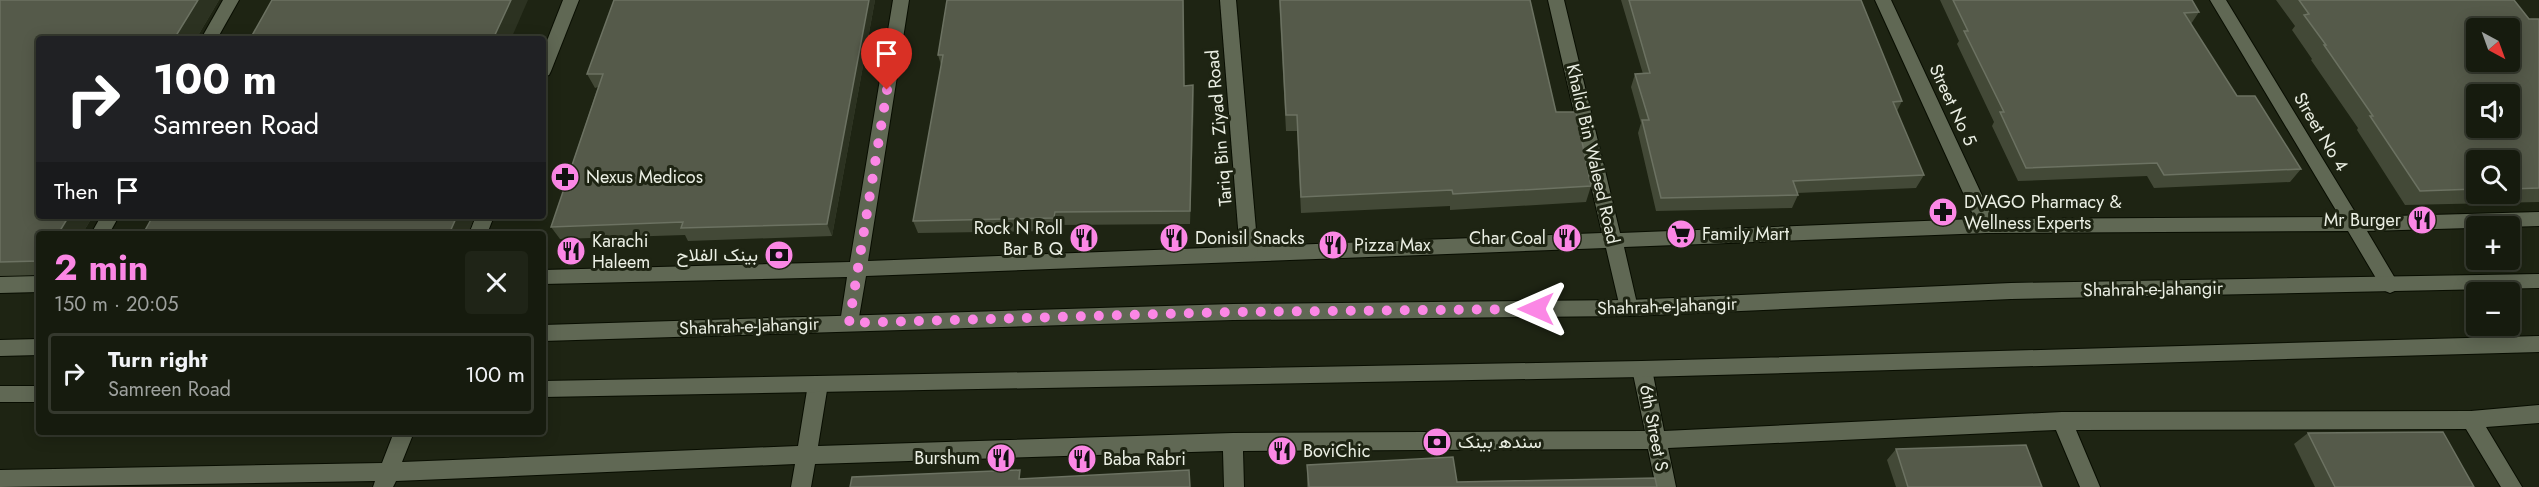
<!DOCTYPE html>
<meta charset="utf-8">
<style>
:root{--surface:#161b0e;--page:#1f2417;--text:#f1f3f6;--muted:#9ea19e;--line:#35392e;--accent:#fb87e5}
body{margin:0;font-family:Jost,Vazirmatn,sans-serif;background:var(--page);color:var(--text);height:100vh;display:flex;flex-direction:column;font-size:22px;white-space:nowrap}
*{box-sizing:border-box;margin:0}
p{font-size:20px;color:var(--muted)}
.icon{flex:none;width:33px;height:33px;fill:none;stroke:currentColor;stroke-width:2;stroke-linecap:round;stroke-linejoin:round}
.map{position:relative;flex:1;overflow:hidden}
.panel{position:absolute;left:36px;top:231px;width:510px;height:204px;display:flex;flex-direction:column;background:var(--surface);border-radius:6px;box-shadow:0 3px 15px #0003,0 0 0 2px var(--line)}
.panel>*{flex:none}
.top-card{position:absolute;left:36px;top:36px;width:510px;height:183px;border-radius:6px;box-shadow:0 3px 15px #0003,0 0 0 2px var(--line);background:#202124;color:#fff;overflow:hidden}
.needle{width:39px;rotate:139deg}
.tools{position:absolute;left:2466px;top:18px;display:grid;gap:12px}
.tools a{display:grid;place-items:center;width:54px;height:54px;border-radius:6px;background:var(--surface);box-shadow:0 3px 15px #0003,0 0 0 2px var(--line);font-size:30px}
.pin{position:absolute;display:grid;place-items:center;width:51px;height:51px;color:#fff;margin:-62px -26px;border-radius:50% 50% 50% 0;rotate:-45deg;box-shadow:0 0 6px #0007}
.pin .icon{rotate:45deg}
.me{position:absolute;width:66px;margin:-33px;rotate:270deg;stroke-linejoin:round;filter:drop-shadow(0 0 4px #0008)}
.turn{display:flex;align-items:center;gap:21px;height:126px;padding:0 18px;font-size:27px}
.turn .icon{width:78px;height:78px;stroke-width:2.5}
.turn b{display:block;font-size:42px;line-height:51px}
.then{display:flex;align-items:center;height:57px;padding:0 18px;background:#0003;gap:12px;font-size:22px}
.round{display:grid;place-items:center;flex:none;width:63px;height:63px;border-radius:6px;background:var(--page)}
.summary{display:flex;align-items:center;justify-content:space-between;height:102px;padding:0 18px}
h1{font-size:36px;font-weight:700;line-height:45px;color:var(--accent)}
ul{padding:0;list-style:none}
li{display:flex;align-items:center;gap:18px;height:81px;margin:0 12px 9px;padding:0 6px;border:3px solid var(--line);border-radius:6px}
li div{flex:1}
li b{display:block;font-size:22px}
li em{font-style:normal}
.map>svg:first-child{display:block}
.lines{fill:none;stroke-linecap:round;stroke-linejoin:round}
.street-casing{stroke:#080d01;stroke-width:2}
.secondary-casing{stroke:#080d01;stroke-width:2}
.street{fill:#606854;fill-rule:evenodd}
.secondary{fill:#606854;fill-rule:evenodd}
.wall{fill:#434937;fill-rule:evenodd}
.shaded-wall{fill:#2c3221}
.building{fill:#555a4a;stroke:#6c7262;stroke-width:1.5;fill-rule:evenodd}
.route{stroke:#fb87e5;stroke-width:10;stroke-dasharray:0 18}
.labels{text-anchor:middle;stroke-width:6;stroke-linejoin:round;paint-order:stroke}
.street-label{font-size:18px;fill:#ebefe4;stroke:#1e2413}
.poi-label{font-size:18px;fill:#ebefe4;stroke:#1e2413;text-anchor:start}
</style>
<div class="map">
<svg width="2539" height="487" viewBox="0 0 2539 487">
<rect width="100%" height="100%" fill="#1e2413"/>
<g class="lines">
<g class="street-casing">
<g id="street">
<path d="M223 0H239L217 39H201Z"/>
<path d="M563 0H579L551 71 549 75 543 77V51Z"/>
<path d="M893 0H909L868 261 1602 233 1548 0H1564L1620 233 1975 219 1875 0H1891L1993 219 2340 217 2210 0H2226L2358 217 2539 212V226L2367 231 2399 285 2397 290 2390 293 2383 290 2348 231 1987 233 1624 247 1638 308 1636 313 1629 316 1622 313 1620 308 1606 248 866 276 858 323 856 329 849 331 842 329 840 323 847 277 543 284V270L850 262Z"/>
<path d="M101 216H119L109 234H91Z"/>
<path d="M476 216H494L487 234H469Z"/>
<path d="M39 276V292L0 293V277Z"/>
<path d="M1642 361 1649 363 1652 369 1664 431 2062 412 2471 411 2539 405V423L2486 427 2522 487H2501L2466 429 2076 430 2100 487H2080L2056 430 1668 448 1676 487H1656L1648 449 1243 451 1244 487H1224L1223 451 815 464 811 487H791L795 464 396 481 393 487H373L375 481 0 487V470L382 463 394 432H414L402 462 798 446 808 384 811 378 818 376 825 378 828 384 818 446 1233 433 1645 431 1632 369 1635 363Z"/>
</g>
</g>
<g class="secondary-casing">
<g id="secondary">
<path d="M1220 0H1236L1258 253 1255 258 1249 260 1243 258 1240 253Z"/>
<path d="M2539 274V288L2011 299 1629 316 1233 320 543 341V325L1233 304 1629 300 2011 283Z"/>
<path d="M2539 336V352L1642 377 543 397V381L1642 361Z"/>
<path d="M39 339V355L0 356V340Z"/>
<rect x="0" y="386" width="39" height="16"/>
</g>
</g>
<use href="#street" class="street"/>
<use href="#secondary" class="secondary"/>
</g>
<g class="wall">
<path d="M0 0H219L196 39H39V216H93L82 234H39V275L0 276Z"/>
<path d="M875 0 832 236 688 241 685 235 560 239 551 227 598 87 595 88 587 74Z"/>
<path d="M947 0 1185 86 1193 85 1194 99 1190 224 1057 225 1056 231 918 233 913 221 941 65 938 55Z"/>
<path d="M1279 0H1530L1556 112 1591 186 1586 202 1450 210V206L1301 213 1297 131H1286Z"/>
<path d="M1621 0H1861L1902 101 1897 111 1924 175 1916 188 1797 193 1798 195 1792 208 1656 211 1638 133 1641 123 1631 87 1635 74H1643Z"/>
<path d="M1940 0H2192L2199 12 2191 24 2237 96 2301 169 2290 182 2154 188 2147 176 2018 181 1992 126 1994 122 1957 44 1959 41Z"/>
<path d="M2276 0H2514L2529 19H2539V202L2405 205 2357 130 2358 128 2311 60 2312 59 2292 30 2295 26ZM2476 160H2510V194H2476Z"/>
<path d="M2308 433 2474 487H2315L2294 444Z"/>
<path d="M1896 449 2042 487H1896L1887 460Z"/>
<path d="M1307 465 1457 482 1657 487H1307Z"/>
</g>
<g class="shaded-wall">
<path d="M198 0H219L196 39H174Z"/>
<path d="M511 0H528L511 39H493Z"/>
<path d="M869 0H875L832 236 827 224Z"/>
<path d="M1183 0H1184L1185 99 1184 86Z"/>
<path d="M1193 85 1194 99 1190 224V211Z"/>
<path d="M1055 212 1057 225 1056 231 1054 218Z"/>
<path d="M69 216H93L82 234H58Z"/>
<path d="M457 216H475L468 234H449Z"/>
</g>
<g class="building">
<path d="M0 0H198L174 39H39V216H69L58 234H39V261L0 262Z"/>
<path d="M272 0H511L493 39H250Z"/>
<path d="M614 0H869L827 224 681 228 683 222 551 227 603 74H587Z"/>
<path d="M947 0H1183L1184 86 1193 85 1190 211 1055 212 1054 218 913 221 943 55H938Z"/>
<path d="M1280 0H1530L1556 112H1576L1591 186 1453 194 1452 190 1301 197 1297 115H1286Z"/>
<path d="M1629 0H1861L1902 101 1893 102 1924 175 1793 181 1798 195 1661 198 1642 120H1649L1635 74 1650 73Z"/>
<path d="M1953 0H2192L2199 12 2184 13 2237 96H2255L2301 169 2164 175 2157 163 2026 168 2000 112H2004L1964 31H1968Z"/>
<path d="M2299 0H2514L2529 19H2539V188L2510 189V160H2476V189L2420 191 2370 116H2373L2324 45H2326L2304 15 2309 14ZM2476 28H2510V62H2476ZM2476 94H2510V128H2476Z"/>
<path d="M153 216H457L449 234H143Z"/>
<path d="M2443 432 2474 487H2335L2308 433Z"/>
<path d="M2026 445 2042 487H1908L1896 449Z"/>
<path d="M1453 457 1457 482 1655 478 1657 487H1309L1307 465Z"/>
<path d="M1020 470 1019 479 1189 470 1190 487H850L852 477Z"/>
</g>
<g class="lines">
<path class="route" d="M887 90 849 323 1233 312 1536 309"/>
</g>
<defs>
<g id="pharmacy-disc" transform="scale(1.5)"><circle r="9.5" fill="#fb87e5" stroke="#1e2413"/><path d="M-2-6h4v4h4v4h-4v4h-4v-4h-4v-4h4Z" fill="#111"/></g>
<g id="restaurant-disc" transform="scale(1.5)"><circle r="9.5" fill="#fb87e5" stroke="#1e2413"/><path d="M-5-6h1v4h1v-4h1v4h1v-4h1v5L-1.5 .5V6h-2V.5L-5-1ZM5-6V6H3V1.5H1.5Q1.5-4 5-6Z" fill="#111"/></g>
<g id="supermarket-disc" transform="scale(1.5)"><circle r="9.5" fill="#fb87e5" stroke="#1e2413"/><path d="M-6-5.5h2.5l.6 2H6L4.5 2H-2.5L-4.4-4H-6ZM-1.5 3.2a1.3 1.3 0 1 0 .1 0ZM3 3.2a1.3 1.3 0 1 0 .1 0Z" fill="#111"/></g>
<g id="bank-disc" transform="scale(1.5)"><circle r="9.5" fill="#fb87e5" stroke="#1e2413"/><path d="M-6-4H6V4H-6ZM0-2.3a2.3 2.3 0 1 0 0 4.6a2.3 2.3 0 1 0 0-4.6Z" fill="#111"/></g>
</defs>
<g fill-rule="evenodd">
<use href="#pharmacy-disc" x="565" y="177"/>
<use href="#pharmacy-disc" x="1943" y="212"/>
<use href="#restaurant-disc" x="2422" y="220"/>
<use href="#supermarket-disc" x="1681" y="234"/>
<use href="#restaurant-disc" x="1084" y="238"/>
<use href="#restaurant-disc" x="1174" y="238"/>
<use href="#restaurant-disc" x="1567" y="238"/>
<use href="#restaurant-disc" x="1333" y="245"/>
<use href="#restaurant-disc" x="571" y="251"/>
<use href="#bank-disc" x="779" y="255"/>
<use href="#bank-disc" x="1437" y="442"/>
<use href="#restaurant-disc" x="1282" y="451"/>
<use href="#restaurant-disc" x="1001" y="458"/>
<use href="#restaurant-disc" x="1082" y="459"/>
</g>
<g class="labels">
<g class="street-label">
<text transform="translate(1953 105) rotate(65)" y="6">Street No 5</text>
<text transform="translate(1219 128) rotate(-95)" y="6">Tariq Bin Ziyad Road</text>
<text transform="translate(2321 132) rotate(59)" y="6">Street No 4</text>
<text transform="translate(1593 154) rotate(77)" y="6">Khalid Bin Waleed Road</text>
<text transform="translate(2153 289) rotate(-1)" y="6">Shahrah-e-Jahangir</text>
<text transform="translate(1667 306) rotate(-2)" y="6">Shahrah-e-Jahangir</text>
<text transform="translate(749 326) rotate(-2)" y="6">Shahrah-e-Jahangir</text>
<text transform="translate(1654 428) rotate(79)" y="6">6th Street S</text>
</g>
<g class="poi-label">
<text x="586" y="183">Nexus Medicos</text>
<text x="1964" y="208">DVAGO Pharmacy &amp;<tspan x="1964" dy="21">Wellness Experts</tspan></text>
<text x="2401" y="226" text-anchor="end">Mr Burger</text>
<text x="1063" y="234" text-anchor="end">Rock N Roll<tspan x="1063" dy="21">Bar B Q</tspan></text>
<text x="1702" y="240">Family Mart</text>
<text x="1195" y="244">Donisil Snacks</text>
<text x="1546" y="244" text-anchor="end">Char Coal</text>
<text x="592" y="247">Karachi<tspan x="592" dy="21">Haleem</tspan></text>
<text x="1354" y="251">Pizza Max</text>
<text x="758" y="261" text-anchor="end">بینک الفلاح</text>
<text x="1458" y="448">سندھ بینک</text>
<text x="1303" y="457">BoviChic</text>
<text x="980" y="464" text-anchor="end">Burshum</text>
<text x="1103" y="465">Baba Rabri</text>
</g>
</g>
</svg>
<div class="tools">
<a><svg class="needle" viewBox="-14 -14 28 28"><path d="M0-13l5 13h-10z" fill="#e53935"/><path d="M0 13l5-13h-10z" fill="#9ea19e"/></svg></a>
<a><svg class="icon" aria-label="sound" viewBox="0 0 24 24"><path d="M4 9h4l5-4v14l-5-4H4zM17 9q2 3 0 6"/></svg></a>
<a><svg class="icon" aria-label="search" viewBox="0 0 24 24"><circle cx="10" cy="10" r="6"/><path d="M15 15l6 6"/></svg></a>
<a>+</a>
<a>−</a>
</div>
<div class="pin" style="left:887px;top:90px;background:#d93025"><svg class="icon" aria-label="arrive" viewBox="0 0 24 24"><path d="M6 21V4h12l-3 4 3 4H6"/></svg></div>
<svg class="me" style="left:1536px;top:309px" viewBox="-20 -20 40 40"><path d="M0-17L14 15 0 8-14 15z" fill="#fb87e5" stroke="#fff" stroke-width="4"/></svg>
<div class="top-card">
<div class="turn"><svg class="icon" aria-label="right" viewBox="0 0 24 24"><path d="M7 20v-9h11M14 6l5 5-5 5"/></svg><div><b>100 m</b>Samreen Road</div></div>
<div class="then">Then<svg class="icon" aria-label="arrive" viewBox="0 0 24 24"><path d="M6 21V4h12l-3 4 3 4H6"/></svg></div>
</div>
<section class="panel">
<div class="summary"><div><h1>2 min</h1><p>150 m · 20:05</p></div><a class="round"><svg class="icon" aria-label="close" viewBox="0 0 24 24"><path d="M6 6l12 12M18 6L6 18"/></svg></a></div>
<ul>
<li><svg class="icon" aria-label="right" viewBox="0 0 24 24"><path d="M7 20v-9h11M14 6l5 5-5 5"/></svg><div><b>Turn right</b><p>Samreen Road</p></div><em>100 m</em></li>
</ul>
</section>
</div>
